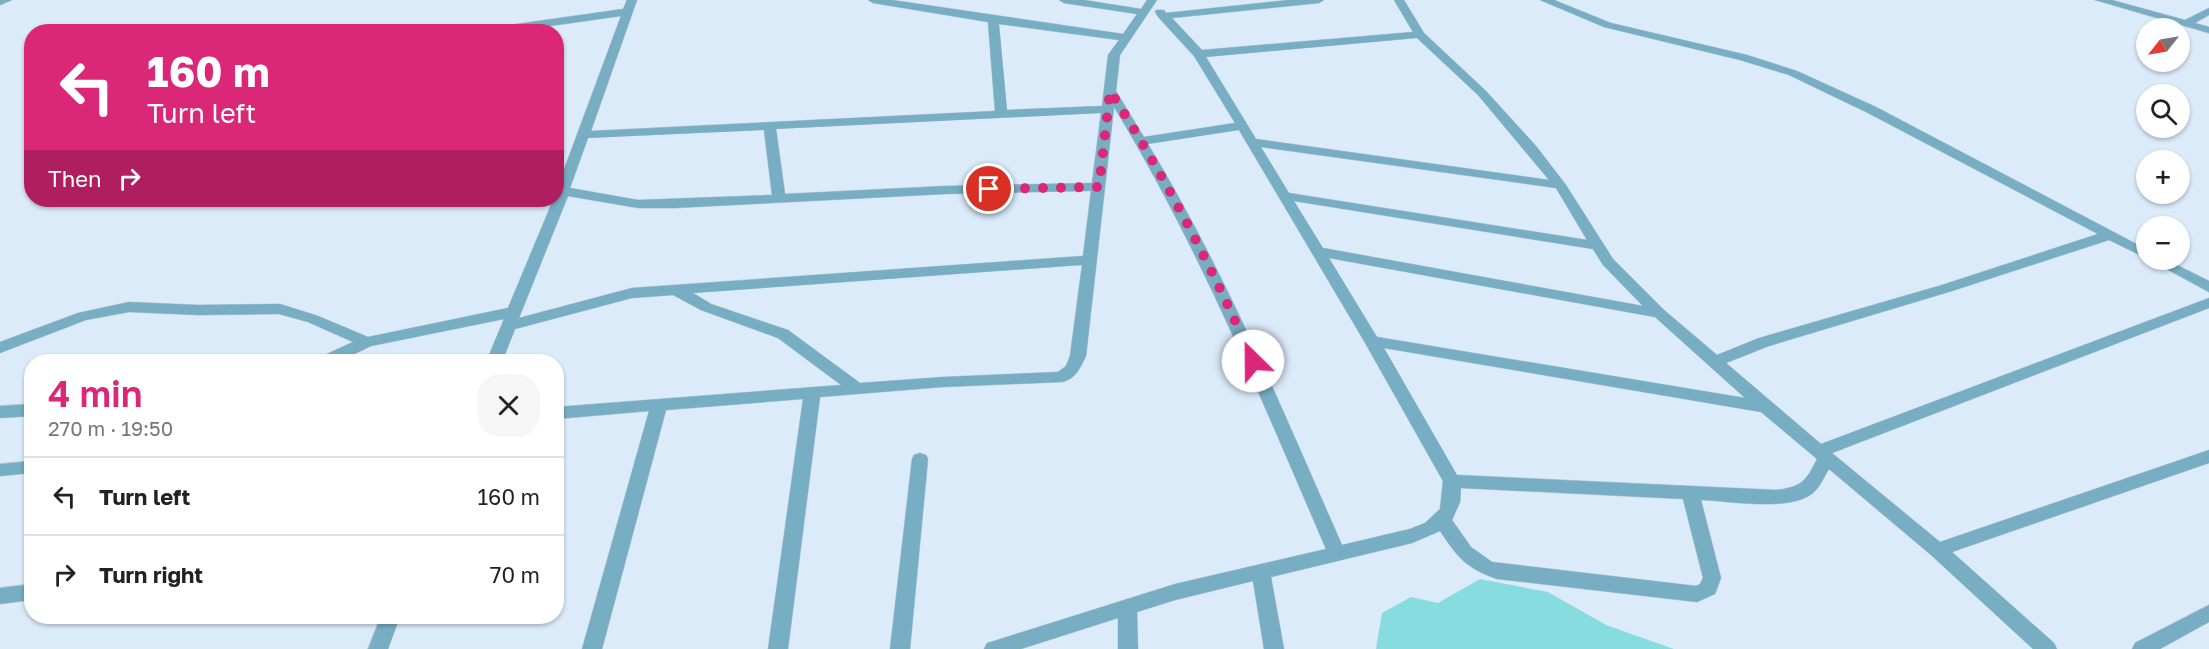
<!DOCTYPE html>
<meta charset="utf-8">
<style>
:root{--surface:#fff;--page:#f6f6f6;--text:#222;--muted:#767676;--line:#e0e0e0;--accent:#db2777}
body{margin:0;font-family:"Golos Text",sans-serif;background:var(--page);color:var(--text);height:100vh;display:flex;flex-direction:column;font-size:22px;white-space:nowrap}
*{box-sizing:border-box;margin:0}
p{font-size:20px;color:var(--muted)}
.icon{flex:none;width:33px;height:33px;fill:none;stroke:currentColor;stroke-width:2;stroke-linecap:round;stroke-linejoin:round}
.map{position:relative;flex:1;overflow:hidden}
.details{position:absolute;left:24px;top:354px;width:540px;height:270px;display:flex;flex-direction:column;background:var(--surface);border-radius:24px;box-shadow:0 2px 4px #0004}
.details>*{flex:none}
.hud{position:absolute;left:24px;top:24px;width:540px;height:183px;border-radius:24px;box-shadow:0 2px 4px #0004;background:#db2777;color:#fff;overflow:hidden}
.needle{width:39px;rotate:239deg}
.buttons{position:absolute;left:2136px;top:18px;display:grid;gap:12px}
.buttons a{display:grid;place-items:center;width:54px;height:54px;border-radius:50%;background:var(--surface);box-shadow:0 2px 4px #0004;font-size:30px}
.pin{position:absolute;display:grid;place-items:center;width:51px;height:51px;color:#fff;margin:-26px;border:3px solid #fff;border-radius:50%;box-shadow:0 2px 6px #0007}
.me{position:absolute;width:66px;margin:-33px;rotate:337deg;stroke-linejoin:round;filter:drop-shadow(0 0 4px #0008)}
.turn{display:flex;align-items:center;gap:21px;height:126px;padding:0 24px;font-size:27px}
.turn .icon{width:78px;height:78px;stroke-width:2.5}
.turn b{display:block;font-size:42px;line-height:51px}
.then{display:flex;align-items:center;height:57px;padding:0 24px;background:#0003;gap:12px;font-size:22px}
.round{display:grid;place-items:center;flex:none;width:63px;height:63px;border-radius:24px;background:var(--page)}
.summary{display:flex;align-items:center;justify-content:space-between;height:102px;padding:0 24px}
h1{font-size:36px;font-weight:600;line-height:45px;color:var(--accent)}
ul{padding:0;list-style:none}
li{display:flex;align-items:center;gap:18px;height:78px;padding:0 24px;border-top:2px solid var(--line)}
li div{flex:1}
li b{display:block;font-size:22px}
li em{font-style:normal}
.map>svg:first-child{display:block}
.water{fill:#87dce0}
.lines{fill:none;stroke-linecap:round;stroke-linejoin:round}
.minor-casing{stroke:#b9c7d4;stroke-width:1}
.minor{fill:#77aec3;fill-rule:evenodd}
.route{stroke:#db2777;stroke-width:10;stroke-dasharray:0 18}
</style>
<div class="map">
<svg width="2209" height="649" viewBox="0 0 2209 649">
<rect width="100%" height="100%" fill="#dbebfa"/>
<path class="water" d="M1480 579 1548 592 1606 625 1674 649H1376L1382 613 1411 597 1438 603Z"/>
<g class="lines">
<g class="minor-casing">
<g id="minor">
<path d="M0 0H12L0 5Z"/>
<path d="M627 0H637L591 131 995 111 988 22 873 3 868 0H892L1123 34 1137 14 1064 3 1059 0H1084L1141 9 1147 0H1157L1120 55 1116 91 1144 137 1235 123 1194 56 1159 18 1155 12 1156 10H1164L1166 13 1289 0H1324L1319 3 1172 18 1202 50 1413 32 1394 0H1404L1424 33 1486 91 1536 146 1566 185 1613 259 1664 310 1717 355 1759 338 1942 285 2098 234 1868 113 1789 75 1740 60 1604 27 1540 0H1554L1611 23 1747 55 1797 71 1876 107 2146 249V258L2109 240 1952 291 1769 346 1726 363 1821 444 2209 298V308L1832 453 1940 542 2209 450V463L1952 552 2054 643 2057 649H2033L1931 555 1829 469C1824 477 1820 487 1813 493 1791 512 1729 501 1701 500L1721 578 1715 594 1697 602 1497 579C1466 568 1458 558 1440 531L1412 543 1271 577 1284 649H1264L1253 581 1175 600 1137 612 1138 649H1118V618L1021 649H984L987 643 994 641 1175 584 1326 549C1261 398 1199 247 1114 107L1086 356C1080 368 1076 379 1062 382L943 387 820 397 788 649H768L803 399 666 410 602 649H582L649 411 556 419V407L841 385 778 338 701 310 673 295 632 298 515 329 502 362H486L504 319 371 346 338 362H316L318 358 353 342 308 322 279 314 198 315 129 312 86 320 0 353V342L78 313 129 302 198 305 280 304 318 316 368 337 508 308 553 200H556V191L621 16 508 32H476L481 29 623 9ZM999 24 1119 40 1108 55 1102 106 1007 110ZM1417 38 1478 95 1549 180 1256 139 1206 57ZM1101 113 1092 183 945 186 785 194 776 129ZM764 130 772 195 638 200 570 188 588 138ZM1239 130 1364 341 1443 481 1440 509 1425 523 1410 529 1342 545C1282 409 1225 271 1148 144ZM1261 147 1556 188 1587 240 1289 193ZM1091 191 1083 256 632 288 519 318 568 196 638 208H675L945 194ZM1294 201 1593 249 1603 265 1643 306 1323 248ZM1329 258 1655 317 1745 398 1377 337ZM1082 265 1070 356 1066 366 1058 372 943 377 860 383 788 330 711 304 693 293ZM1384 348 1761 412 1817 459C1806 481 1802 487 1776 490L1457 475ZM1461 488 1683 499 1703 578 1700 584 1696 586 1492 562 1471 547 1452 520 1460 502Z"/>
<path d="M2095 0H2112L2185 20 2209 8V15L2195 23 2209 27V33Z"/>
<path d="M2150 260H2167L2209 281V292Z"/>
<path d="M32 404V416L0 418V406Z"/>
<path d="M920 453 926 455 928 459 910 649H890L912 459 914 455Z"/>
<path d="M32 461V473L0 476V464Z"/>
<path d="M32 584V600L0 604V588Z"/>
<path d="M2209 605V622L2160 649H2132L2135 643Z"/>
<path d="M381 616H400L388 649H368Z"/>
</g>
</g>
<use href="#minor" class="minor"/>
</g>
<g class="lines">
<path class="route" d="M989 189 1099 187 1110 91C1164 175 1213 269 1253 361"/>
</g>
</svg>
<div class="buttons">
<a><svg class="needle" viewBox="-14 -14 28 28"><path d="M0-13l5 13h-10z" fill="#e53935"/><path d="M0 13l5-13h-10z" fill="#767676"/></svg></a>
<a><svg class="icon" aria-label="search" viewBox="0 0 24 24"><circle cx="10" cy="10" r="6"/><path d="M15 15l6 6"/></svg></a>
<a>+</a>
<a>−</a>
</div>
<div class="pin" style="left:989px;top:189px;background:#d93025"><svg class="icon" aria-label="arrive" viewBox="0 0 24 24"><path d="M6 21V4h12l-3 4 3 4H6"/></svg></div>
<svg class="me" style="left:1253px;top:361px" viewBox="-20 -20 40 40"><circle r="19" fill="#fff"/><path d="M0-13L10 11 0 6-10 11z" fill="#db2777"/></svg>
<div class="hud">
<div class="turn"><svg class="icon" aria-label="left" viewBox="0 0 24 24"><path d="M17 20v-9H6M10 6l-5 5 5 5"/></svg><div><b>160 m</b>Turn left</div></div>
<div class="then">Then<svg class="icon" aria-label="right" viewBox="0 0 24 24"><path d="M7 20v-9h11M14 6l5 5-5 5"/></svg></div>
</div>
<section class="details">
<div class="summary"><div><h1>4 min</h1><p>270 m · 19:50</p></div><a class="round"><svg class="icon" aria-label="close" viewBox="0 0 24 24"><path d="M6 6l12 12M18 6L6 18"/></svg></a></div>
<ul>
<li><svg class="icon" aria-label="left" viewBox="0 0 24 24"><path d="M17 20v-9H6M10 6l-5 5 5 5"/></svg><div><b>Turn left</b></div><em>160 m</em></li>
<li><svg class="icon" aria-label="right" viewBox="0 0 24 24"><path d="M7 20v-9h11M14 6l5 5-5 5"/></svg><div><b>Turn right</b></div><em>70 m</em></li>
</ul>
</section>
</div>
